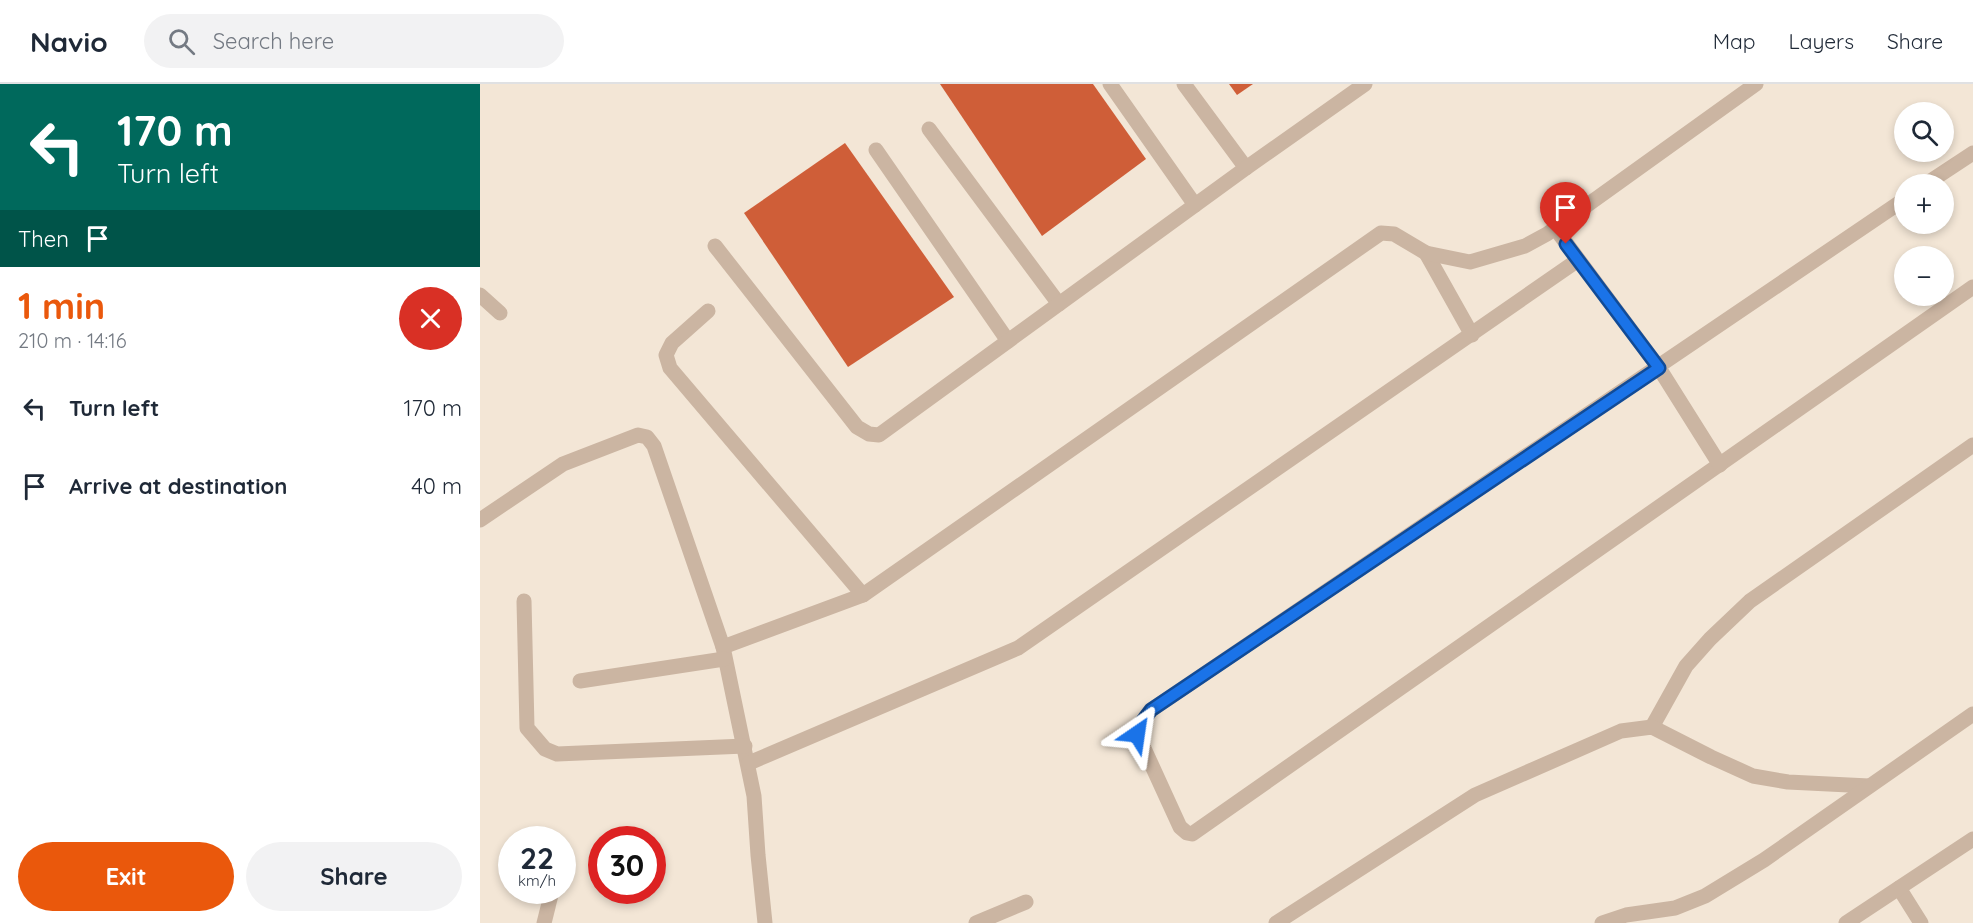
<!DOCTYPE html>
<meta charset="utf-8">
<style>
:root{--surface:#fff;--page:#f2f2f3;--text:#1f2937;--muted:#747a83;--line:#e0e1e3;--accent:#ea580c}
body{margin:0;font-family:Quicksand,sans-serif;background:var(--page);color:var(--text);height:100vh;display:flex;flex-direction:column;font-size:22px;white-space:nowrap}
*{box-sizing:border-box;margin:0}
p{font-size:20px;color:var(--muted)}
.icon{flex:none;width:33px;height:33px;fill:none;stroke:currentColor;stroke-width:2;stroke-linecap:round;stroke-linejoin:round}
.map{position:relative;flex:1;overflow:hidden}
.side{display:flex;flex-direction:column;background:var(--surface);width:480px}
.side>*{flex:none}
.hud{background:#00695c;color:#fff;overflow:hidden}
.controls{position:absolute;left:1414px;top:18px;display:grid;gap:12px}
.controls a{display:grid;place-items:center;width:60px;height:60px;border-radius:50%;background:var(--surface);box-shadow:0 3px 9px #0003;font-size:30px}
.speed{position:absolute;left:18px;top:742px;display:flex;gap:12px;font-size:30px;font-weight:700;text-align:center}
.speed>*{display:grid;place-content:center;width:78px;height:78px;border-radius:50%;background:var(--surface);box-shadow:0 3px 9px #0003;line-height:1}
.speed small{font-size:15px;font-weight:400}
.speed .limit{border:9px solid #d22;background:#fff;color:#111}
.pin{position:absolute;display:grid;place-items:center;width:51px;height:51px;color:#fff;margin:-62px -26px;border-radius:50% 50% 50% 0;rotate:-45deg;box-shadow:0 0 6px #0007}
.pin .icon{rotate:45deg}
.me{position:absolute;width:66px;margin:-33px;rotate:32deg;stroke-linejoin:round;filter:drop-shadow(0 0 4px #0008)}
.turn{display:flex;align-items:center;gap:21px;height:126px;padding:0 18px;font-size:27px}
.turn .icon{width:78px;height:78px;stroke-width:2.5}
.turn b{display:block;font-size:42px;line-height:51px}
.then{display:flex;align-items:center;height:57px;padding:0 18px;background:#0003;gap:12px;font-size:22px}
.round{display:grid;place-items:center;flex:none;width:63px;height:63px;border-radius:32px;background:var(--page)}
.headline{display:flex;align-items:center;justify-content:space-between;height:102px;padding:0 18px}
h1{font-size:36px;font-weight:700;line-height:45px;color:var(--accent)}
.action{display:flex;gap:12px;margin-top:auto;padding:12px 18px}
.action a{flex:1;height:69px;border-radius:36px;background:var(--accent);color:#fff;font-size:24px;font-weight:700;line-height:69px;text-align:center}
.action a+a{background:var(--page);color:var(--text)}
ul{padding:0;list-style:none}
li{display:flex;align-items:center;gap:18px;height:78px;padding:0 18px}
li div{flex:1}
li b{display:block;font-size:22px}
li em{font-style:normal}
header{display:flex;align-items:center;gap:36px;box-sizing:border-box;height:84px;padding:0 30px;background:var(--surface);border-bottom:2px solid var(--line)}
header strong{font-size:28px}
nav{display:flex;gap:33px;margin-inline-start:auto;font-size:21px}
.search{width:420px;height:54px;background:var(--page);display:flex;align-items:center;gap:15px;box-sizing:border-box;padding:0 21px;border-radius:33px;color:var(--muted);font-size:22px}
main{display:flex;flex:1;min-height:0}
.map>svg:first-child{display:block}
.building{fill:#cf5e38}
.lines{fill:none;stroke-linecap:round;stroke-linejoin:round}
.minor{stroke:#cbb5a2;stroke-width:15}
.route-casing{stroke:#114b97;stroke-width:15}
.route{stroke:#1a73e8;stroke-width:10}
</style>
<header>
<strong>Navio</strong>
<div class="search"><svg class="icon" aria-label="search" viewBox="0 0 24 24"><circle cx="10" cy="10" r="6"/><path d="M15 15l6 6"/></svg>Search here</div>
<nav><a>Map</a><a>Layers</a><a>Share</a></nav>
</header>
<main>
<section class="side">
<div class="hud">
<div class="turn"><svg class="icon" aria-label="left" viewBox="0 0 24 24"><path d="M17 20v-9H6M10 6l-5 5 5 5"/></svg><div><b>170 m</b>Turn left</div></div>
<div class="then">Then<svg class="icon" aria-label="arrive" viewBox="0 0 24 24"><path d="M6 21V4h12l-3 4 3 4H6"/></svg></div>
</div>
<div class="headline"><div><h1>1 min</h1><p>210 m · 14:16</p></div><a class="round" style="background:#d93025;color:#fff"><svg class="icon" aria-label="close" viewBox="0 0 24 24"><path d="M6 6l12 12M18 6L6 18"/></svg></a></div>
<ul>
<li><svg class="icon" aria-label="left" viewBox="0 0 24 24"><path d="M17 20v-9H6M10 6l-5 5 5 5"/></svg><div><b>Turn left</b></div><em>170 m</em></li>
<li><svg class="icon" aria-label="arrive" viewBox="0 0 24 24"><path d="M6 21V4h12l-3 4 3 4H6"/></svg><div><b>Arrive at destination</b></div><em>40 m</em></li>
</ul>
<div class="action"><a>Exit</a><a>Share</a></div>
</section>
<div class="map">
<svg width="1493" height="839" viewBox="0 0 1493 839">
<rect width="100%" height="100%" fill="#f3e6d6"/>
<g class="building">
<path d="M460 0H613L666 75 562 152Z"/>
<path d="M749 0H773L757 11Z"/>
<path d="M365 59 474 213 368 283 264 129Z"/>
</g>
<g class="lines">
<g class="minor">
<path d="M630 0 715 121"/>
<path d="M704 0 766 84"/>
<path d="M449 45 579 220"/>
<path d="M396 66 528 257"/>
<path d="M1446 100 1493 69"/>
<path d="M1425 115 671 626 659 642 657 649 700 743 707 749 712 750 1493 203"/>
<path d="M1075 144 1179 284 1240 381"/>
<path d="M235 162 377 343 389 350 399 351 766 84 885 0"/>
<path d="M946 169 992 251"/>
<path d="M0 211 20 229"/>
<path d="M228 227 192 259 186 271 190 284 383 511"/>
<path d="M0 436 83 380 158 351 167 353 174 362 243 563 274 712 278 771 285 839"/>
<path d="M44 517 47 644 65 665 77 670 265 662"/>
<path d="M243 563 383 511 901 149 914 150 946 169 990 178 1045 162 1067 150 1276 0"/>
<path d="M100 597 244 575"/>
<path d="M1172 643 1206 582 1230 555 1270 517 1493 361"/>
<path d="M269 679 538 564 1098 176"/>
<path d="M1419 804 1441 839"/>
<path d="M64 839 72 807"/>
<path d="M496 839 546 818"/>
<path d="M796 839 995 711 1141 647 1172 643 1231 673 1273 692 1308 698 1389 702"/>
<path d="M1122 839 1146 831 1195 824 1225 812 1284 776 1493 630"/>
<path d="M1366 839 1493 755"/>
</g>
</g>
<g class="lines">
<g class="route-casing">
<path id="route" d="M657 650 659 642 671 626 1179 284 1086 160"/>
</g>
<use href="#route" class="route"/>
</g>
</svg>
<div class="controls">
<a><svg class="icon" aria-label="search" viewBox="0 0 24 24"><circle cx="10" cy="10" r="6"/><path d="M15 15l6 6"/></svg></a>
<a>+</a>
<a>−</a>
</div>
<div class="speed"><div>22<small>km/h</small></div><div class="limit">30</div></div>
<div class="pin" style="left:1086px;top:160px;background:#d93025"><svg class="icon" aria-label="arrive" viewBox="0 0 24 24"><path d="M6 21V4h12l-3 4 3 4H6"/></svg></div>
<svg class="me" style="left:657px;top:650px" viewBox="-20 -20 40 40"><path d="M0-17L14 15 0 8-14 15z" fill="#1a73e8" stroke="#fff" stroke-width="4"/></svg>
</div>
</main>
